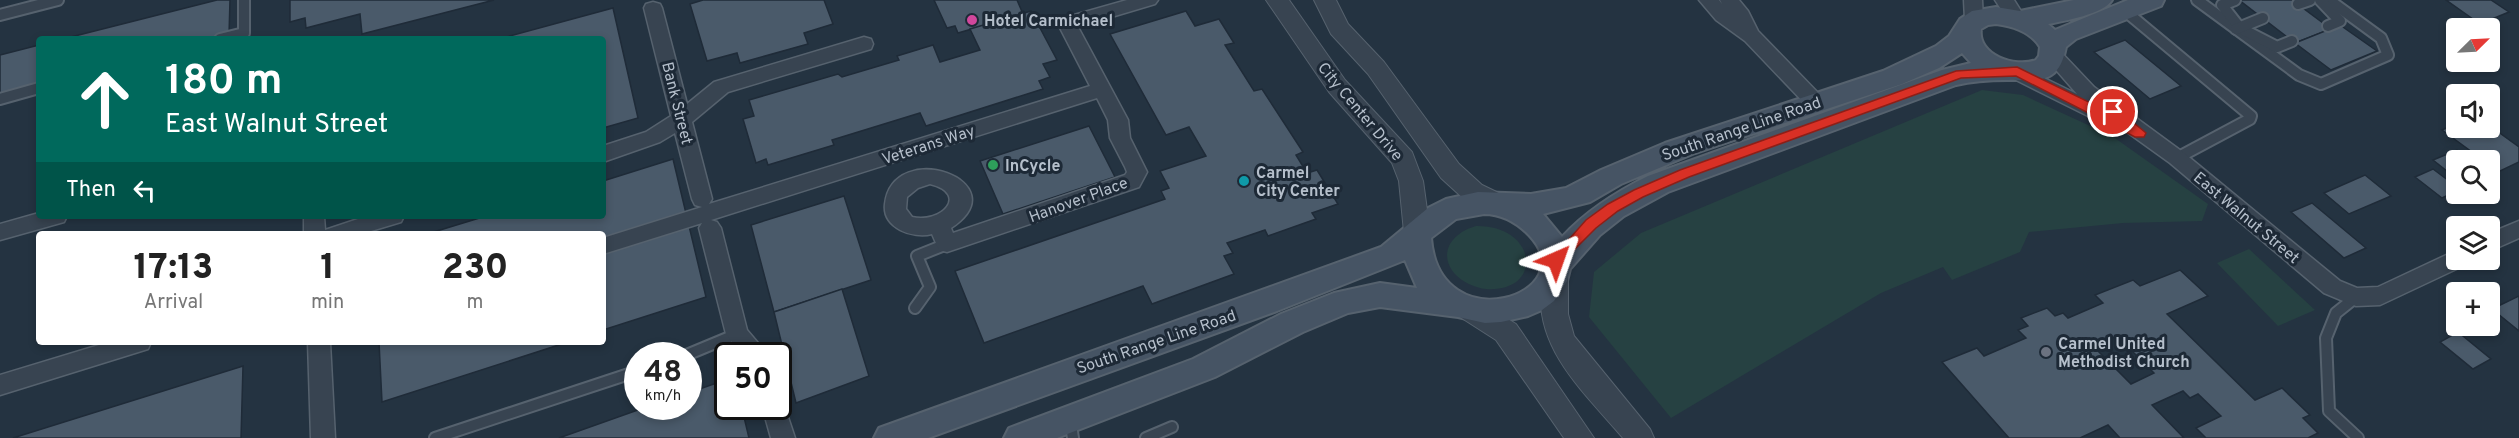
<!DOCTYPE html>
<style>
:root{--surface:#fff;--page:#f2f2f2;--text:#222;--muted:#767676}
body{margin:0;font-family:Overpass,sans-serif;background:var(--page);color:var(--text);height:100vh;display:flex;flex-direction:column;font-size:22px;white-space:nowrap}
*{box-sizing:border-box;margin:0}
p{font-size:20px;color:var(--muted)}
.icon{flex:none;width:33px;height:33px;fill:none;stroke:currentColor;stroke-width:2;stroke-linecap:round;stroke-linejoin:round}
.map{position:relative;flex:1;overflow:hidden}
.side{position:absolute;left:36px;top:231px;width:570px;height:114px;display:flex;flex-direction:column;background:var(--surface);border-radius:6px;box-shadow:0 3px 9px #0003}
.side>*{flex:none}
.guide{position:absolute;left:36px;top:36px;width:570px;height:183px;border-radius:6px;box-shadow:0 3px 9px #0003;background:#00695c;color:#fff;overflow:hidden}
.needle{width:39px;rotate:66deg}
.controls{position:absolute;left:2446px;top:18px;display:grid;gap:12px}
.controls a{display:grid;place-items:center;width:54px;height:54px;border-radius:6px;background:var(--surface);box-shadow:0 3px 9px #0003;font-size:30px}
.speed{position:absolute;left:624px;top:342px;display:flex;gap:12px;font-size:30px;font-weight:700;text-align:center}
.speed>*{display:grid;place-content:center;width:78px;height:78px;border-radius:50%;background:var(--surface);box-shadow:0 3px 9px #0003;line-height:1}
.speed small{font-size:15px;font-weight:400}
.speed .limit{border:3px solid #111;border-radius:9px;background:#fff;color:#111}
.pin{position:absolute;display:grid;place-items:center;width:51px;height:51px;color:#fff;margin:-26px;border:3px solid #fff;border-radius:50%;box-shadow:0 2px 6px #0007}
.me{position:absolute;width:66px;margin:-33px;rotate:43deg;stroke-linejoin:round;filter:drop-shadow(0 0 4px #0008)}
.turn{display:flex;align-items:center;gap:21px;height:126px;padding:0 30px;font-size:27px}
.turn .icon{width:78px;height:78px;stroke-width:2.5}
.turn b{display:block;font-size:42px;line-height:51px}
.then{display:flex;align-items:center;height:57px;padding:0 30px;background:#0003;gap:12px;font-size:22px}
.eta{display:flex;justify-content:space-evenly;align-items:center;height:102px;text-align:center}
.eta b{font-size:36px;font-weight:800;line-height:42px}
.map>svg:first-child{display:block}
.green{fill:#264142}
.building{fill:#4a5a6a;stroke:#1f2b38;stroke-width:1.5;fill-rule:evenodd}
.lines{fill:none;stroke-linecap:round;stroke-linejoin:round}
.service-casing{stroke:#56626e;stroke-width:14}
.minor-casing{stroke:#56626e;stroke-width:3}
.tertiary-casing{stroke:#56626e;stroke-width:2}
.secondary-casing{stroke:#56626e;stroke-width:4}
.service{stroke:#384451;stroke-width:10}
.minor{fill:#384451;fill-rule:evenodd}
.tertiary{fill:#384451;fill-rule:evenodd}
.secondary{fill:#465464;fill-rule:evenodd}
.route{fill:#d93025;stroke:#8d1f18;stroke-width:1.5}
.hotel-dot{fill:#d1479c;stroke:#1d2936;stroke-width:2}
.leisure-dot{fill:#2e9e5b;stroke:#1d2936;stroke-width:2}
.culture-dot{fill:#0f9aa8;stroke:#1d2936;stroke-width:2}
.worship-dot{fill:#6b7280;stroke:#1d2936;stroke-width:2}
.labels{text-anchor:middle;stroke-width:6;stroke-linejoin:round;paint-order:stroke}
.poi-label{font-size:16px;font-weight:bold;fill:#b5bfcb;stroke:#1d2936;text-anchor:start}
.street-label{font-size:16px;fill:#b5bfcb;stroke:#1d2936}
</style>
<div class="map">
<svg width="2519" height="438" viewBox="0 0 2519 438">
<rect width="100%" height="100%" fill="#243341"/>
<g class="green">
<path d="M1982 90 2023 95 2112 136 2208 204 2202 221 2123 223 2029 232 2020 252 1952 280 1943 267 1881 293 1671 418 1589 317 1594 272 1641 233Z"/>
<path d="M1476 226C1538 225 1544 293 1486 289 1475 288 1462 282 1454 273 1437 251 1454 232 1476 226Z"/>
<path d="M2249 249 2315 310 2278 326 2217 263Z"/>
</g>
<g class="building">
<path d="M217 0H230L229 35 215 39H63Z"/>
<path d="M290 0H494L362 34 360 14 306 28 305 18 290 22Z"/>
<path d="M703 0H824L833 24 804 33 808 44 740 63 737 53 707 61 690 4Z"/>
<path d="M934 0H1017L1023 14 958 33 955 26 947 28Z"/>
<path d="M2239 0H2292L2331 29 2295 43Z"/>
<path d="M2446 0H2491L2509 12 2480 24Z"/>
<path d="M613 8 638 118 603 128V39H499Z"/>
<path d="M1031 11 1057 60 1043 64 1050 77 1039 81 1043 89 926 126 920 113 832 140 834 145 768 165 766 159 756 163 743 119 754 116 749 100 838 74 842 77 899 60 897 56 933 45 940 62 980 50 970 29Z"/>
<path d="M1186 11 1195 26 1219 19 1234 43 1225 45 1254 91 1262 89 1303 152 1296 155 1307 173 1317 170 1338 204 1312 213 1316 219 1268 236 1265 230 1227 243 1233 253 1224 256 1234 274 1152 304 1143 286 984 343 955 271 1165 199 1161 191 1169 188 1160 171 1206 156 1189 127 1166 135 1110 34Z"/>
<path d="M2340 25 2377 51 2331 70 2295 43Z"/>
<path d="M2125 40 2181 86 2150 99 2094 52Z"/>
<path d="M39 45V85L0 95V55Z"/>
<path d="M2457 123V128L2490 126 2519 147V162L2498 172 2490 166V160H2483L2442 130Z"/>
<path d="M1089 126 1115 177 1003 214 980 161Z"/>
<path d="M2457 150 2471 160H2457V179L2433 160Z"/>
<path d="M673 159 706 297 603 330V234H427L486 216H603V181Z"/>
<path d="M2433 169 2457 187V191L2442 198 2415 177Z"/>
<path d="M2365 175 2391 196 2349 214 2324 193Z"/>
<path d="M844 196 871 280 774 312 751 225Z"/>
<path d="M2312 203 2366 248 2344 258 2291 212Z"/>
<path d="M2180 270 2208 296 2167 314 2255 400 2282 388 2310 415 2303 418 2318 433 2308 438H2206L2196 428 2221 416 2198 394 2190 398 2183 391 2152 405 2184 438H2120L2108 425 2080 438H2009L1942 362 1977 348 1984 356 2026 338 2018 330 2028 326 2021 318 2047 308 2055 316 2063 313 2068 318 2103 303 2095 295 2133 280 2140 286ZM2117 336 2154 373 2131 384 2093 346Z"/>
<path d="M842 289 869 376 796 403 774 312Z"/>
<path d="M2519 296V331L2492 309Z"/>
<path d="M2458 332 2491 359 2473 369 2440 342Z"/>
<path d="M379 342H568L382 402Z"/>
<path d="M243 366 241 438H13Z"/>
<path d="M728 379V406H751L753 414 744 417 749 438H559L649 406H688V393Z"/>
</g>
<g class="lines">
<g class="service-casing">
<g id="service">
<path d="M2197 0 2299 75 2321 84 2388 55 2381 38 2329 0"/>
<path d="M2235 0 2222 5 2240 28 2277 47 2292 41"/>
<path d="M2320 0 2340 21 2328 26"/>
<path d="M2298 4 2310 0"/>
<path d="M2124 10 2251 116 2250 119 2177 158"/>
<path d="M0 15 58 0"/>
<path d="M2236 29 2263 18"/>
<path d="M220 39 244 33V0"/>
<path d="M0 99 39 88"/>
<path d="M2356 297 2336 313 2326 338 2329 411 2358 438"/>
<path d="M915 308 930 287 917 256 947 244"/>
<path d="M684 356 737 334"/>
<path d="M1070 419 1073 438"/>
<path d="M435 438 638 371"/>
<path d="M1146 438 1172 427"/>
</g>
</g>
<g class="minor-casing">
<g id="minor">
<path d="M1127 0H1158L1155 4 1078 27 1128 120 1130 138 1147 172 1139 187 947 252 939 250 932 234C913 239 882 228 885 204 893 136 1021 182 951 228L953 233 1125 175 1127 172 1125 167 1110 138 1108 120 1097 98 711 220 717 222 721 228 747 330 769 356H743L726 334 699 228 702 223 603 254V238L702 207 695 205 692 199 675 133 660 142 603 162V146L646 132 671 116 644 8 646 4 653 2 660 4 662 8 687 104 714 82 864 37 871 39 873 44 871 49 728 92 692 122 712 199 709 204 1090 86 1058 24 1060 19ZM930 184C970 194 941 224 912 217L906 209 907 197 918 188Z"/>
<path d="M1699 0H1719L1722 4 1720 0H1739L1748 11 1758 31 1823 98 1826 103 1823 108 1816 110 1809 108 1745 41 1716 20Z"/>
<path d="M1964 0H1982L1983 20 1981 25 1974 26 1967 25 1965 20Z"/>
<path d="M1995 0H2014L2026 19 2024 23 2017 25 2010 23Z"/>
<path d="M2052 48 2059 50 2094 87 2184 153 2340 281 2357 288 2378 287 2457 250V260H2467L2465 265 2380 305 2356 306 2348 303 2324 293 2170 163 2106 117 2099 120 2092 118 2010 77 2007 72 2010 67 2017 65 2077 94 2043 55 2045 50Z"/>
<path d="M39 213V216H67L64 222 0 240V224Z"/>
<path d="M304 216H324L325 230 367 216H404L401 222 361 234H304Z"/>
<path d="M2519 221V238L2490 251V233Z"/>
<path d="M109 342H151L148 349 0 395V375Z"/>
<path d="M308 342H330L335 438H311Z"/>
<path d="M778 398 782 399 795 438H771L762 406H778Z"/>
</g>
</g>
<g class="tertiary-casing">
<g id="tertiary">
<path d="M1266 0H1289L1345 80 1412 152 1423 181 1430 232 1426 239 1417 242 1408 239 1404 232 1399 181 1392 163 1329 92Z"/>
<path d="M1314 0H1336L1348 24 1384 62 1459 164 1482 185 1509 198 1513 205 1509 212 1500 215 1464 199 1441 178 1368 74 1331 34Z"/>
<path d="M1555 264 1564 268 1568 275V314L1574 336 1650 429 1654 438H1623C1588 396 1538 353 1541 294 1541 284 1541 276 1546 268Z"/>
<path d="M1466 296 1475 299 1516 324 1594 438H1564L1496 340 1457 315 1453 307 1457 299Z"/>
</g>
</g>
<g class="secondary-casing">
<path id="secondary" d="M2074 0H2112C2104 14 2064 21 2048 24L2055 30 2128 0H2164L2161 6 2076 39 2066 47C2064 56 2062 66 2054 73 2041 84 2023 79 2008 80 1991 80 1973 81 1956 85L1668 192 1624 216 1600 235 1570 269 1567 281 1554 301 1542 310 1528 316 1501 322 1485 323 1458 317 1380 307 1348 313 1303 332 1215 377 1057 438H1004L1009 428 1193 359 1281 314 1334 293 1380 283 1417 288 1405 260 1277 311 928 438H874L879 428 1381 247 1428 208 1446 199 1478 192 1531 194 1566 188 1601 170 1665 143 1883 71 1936 46 1949 36 1960 19 1972 11 1996 7 2020 11ZM1996 24C2012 26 2031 32 2040 47L2039 56 2036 60C2015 68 1977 55 1981 29L1988 25ZM1962 53 1971 63 1942 70 1648 176C1616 192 1587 210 1562 237L1543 214 1590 202 1621 184 1695 153 1902 84 1939 68ZM1484 214C1502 214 1517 223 1529 235 1586 294 1439 343 1431 238L1456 219Z"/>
</g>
<use href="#service" class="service"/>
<use href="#minor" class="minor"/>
<use href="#tertiary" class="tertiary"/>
<use href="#secondary" class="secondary"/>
</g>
<path class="route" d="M2017 67 2107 111 2113 107 2117 109 2146 133 2144 137H2135L2016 76 1961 78 1689 177 1643 197 1618 211 1596 228 1574 250 1562 268H1552L1549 260 1551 256 1555 255 1586 220 1608 204 1634 190 1680 170 1956 71Z"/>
<circle class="hotel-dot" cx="972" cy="20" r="6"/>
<circle class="leisure-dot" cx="993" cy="165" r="6"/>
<circle class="culture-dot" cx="1244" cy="181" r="6"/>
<circle class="worship-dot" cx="2046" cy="352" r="6"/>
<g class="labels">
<g class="poi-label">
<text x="984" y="26">Hotel Carmichael</text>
<text x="1005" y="171">InCycle</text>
<text x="1256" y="178">Carmel<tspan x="1256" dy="18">City Center</tspan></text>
<text x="2058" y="349">Carmel United<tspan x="2058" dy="18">Methodist Church</tspan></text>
</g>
<g class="street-label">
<text transform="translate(678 103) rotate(76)" y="6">Bank Street</text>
<text transform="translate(1361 111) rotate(50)" y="6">City Center Drive</text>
<text transform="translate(1741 128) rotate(-19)" y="6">South Range Line Road</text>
<text transform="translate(928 144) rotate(-18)" y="6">Veterans Way</text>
<text transform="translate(1078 199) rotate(-20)" y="6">Hanover Place</text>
<text transform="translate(2247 217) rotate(40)" y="6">East Walnut Street</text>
<text transform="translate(1156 341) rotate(-19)" y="6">South Range Line Road</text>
</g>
</g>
</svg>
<div class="controls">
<a><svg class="needle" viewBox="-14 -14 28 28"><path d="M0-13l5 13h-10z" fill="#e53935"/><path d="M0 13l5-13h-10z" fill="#767676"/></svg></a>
<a><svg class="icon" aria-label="sound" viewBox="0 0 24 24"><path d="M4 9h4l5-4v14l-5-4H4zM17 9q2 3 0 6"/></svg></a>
<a><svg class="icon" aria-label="search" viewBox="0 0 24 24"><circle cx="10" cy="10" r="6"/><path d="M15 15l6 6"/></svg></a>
<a><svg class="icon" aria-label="layers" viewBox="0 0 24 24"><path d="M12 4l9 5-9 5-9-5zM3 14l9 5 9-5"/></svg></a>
<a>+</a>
</div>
<div class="speed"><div>48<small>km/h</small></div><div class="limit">50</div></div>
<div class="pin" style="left:2113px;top:112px;background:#d93025"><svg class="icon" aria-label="arrive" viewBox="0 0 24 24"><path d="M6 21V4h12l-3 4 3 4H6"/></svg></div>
<svg class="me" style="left:1556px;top:260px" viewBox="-20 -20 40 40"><path d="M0-17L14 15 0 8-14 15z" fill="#d93025" stroke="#fff" stroke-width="4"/></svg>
<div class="guide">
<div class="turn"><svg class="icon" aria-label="ahead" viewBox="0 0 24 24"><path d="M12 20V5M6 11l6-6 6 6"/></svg><div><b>180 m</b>East Walnut Street</div></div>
<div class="then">Then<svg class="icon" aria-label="left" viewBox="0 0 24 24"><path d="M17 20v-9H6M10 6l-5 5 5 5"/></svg></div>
</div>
<section class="side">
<div class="eta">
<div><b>17:13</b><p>Arrival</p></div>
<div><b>1</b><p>min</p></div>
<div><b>230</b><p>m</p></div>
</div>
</section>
</div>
